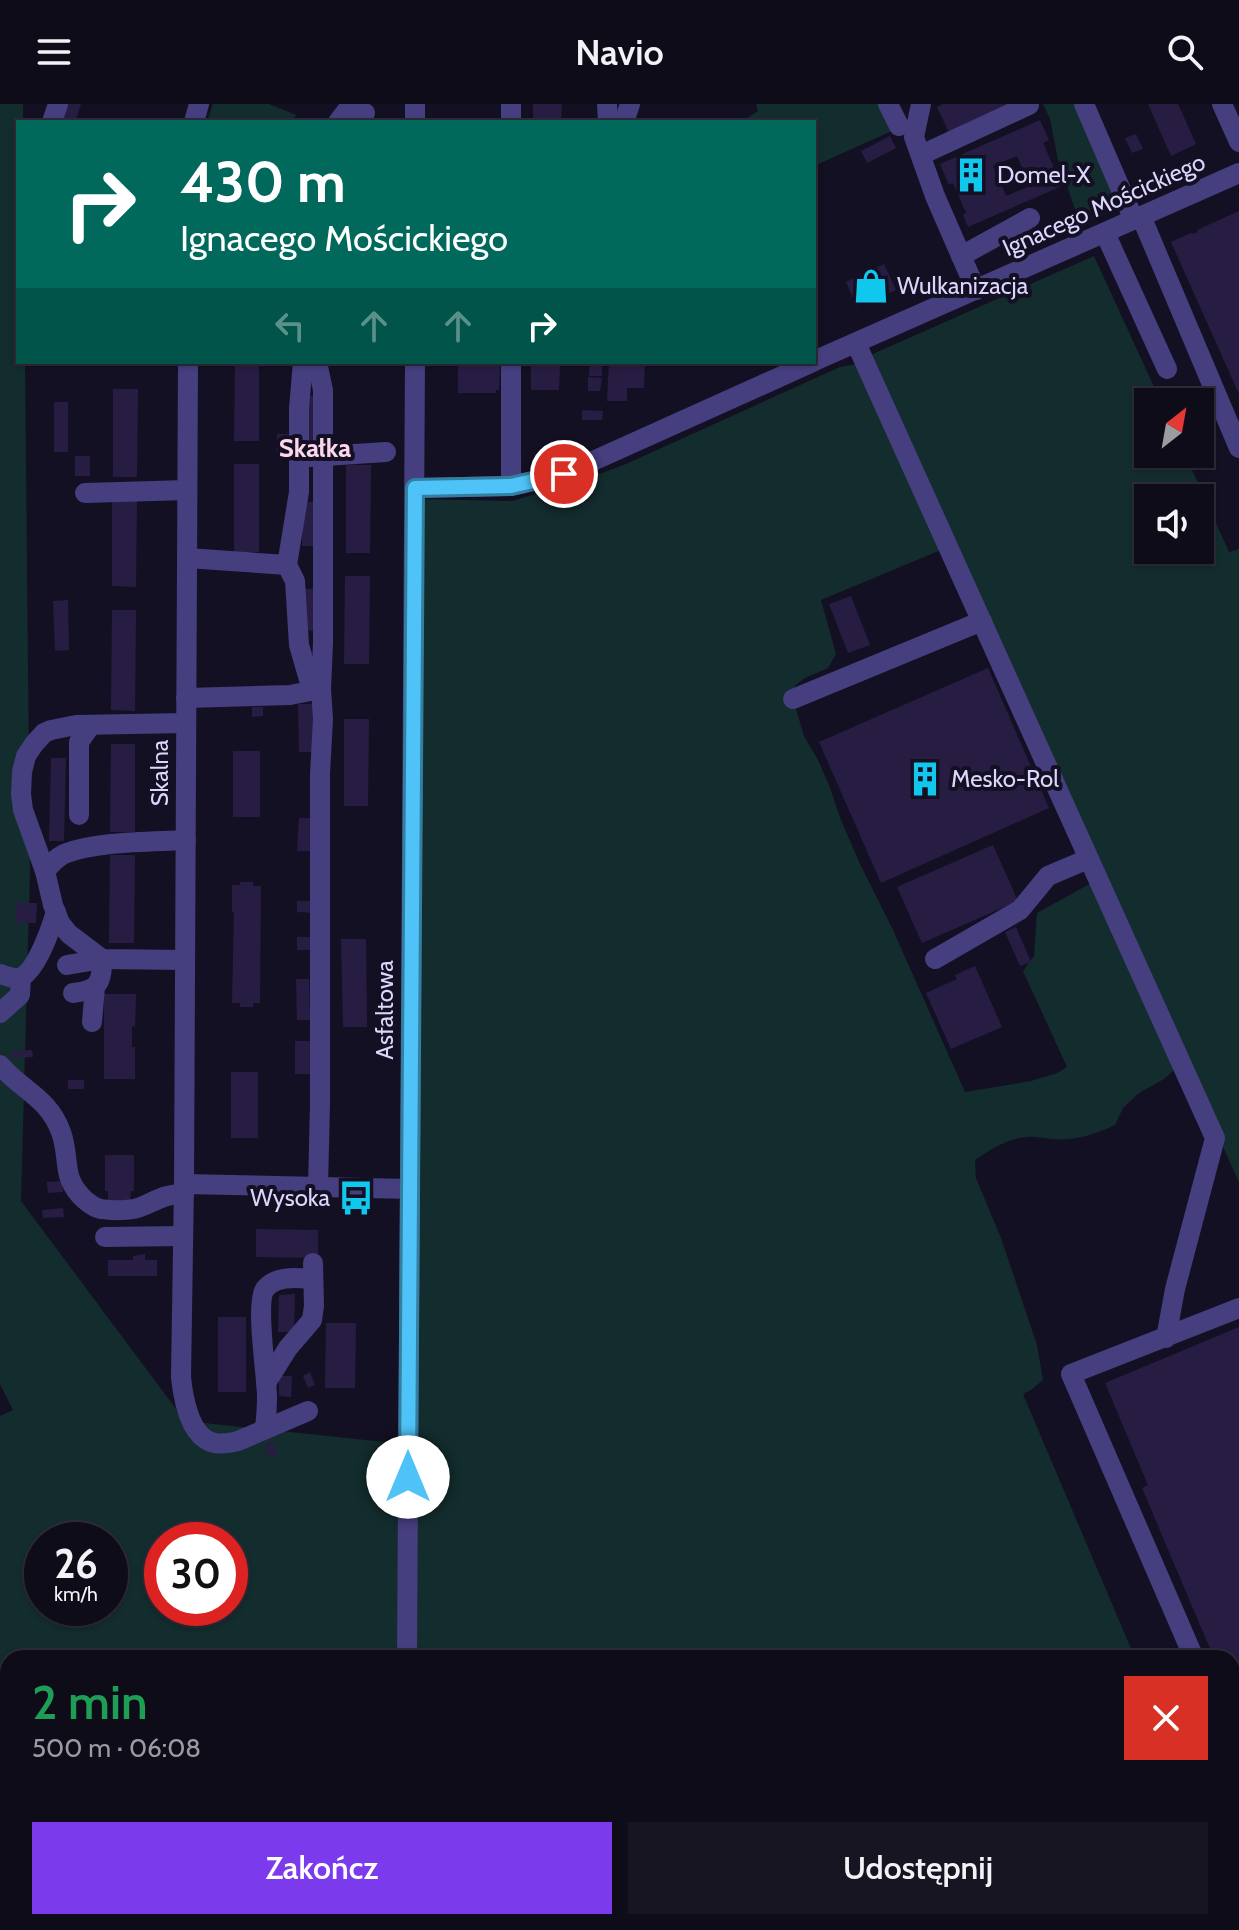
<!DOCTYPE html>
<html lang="pl">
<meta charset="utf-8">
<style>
:root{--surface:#0f0c1a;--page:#181523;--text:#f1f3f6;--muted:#9b9ba2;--line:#2f2c39;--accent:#7c3aed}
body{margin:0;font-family:Cabin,sans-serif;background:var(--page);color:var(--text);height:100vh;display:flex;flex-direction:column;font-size:30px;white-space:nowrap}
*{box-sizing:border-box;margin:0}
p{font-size:26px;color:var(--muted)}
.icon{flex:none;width:44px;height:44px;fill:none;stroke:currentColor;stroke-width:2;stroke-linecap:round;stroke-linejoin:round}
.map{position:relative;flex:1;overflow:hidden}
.side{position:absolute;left:0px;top:1546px;width:1240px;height:280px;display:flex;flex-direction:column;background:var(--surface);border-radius:24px 24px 0 0;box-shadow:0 2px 6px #0004,0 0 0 2px var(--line)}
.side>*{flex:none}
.banner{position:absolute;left:16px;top:16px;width:800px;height:244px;border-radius:0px;box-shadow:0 2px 6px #0004,0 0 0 2px var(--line);background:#00695c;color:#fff;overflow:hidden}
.needle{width:52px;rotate:31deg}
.fabs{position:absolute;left:1134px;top:284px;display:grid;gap:16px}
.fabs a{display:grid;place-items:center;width:80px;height:80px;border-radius:0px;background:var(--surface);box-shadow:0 2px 6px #0004,0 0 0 2px var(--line);font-size:40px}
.speed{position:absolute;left:24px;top:1418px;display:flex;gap:16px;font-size:40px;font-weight:700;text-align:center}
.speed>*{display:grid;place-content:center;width:104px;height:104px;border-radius:50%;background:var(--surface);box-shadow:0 2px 6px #0004,0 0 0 2px var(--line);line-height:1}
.speed small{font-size:20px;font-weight:400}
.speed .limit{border:12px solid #d22;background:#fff;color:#111}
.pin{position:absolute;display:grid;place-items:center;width:68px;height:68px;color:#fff;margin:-34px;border:4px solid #fff;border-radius:50%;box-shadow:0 2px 8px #0007}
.me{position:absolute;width:88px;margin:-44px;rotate:0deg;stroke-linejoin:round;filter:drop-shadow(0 0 6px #0008)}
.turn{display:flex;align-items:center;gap:28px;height:168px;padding:0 32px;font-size:36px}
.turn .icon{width:104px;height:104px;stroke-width:2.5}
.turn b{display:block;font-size:56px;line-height:68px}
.lanes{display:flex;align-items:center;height:76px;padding:0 32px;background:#0003;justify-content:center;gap:40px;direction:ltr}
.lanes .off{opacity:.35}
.round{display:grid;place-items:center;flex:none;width:84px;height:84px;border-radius:0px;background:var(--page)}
.head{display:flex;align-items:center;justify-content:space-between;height:136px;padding:0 32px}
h1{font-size:48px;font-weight:600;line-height:60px;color:#1e9e55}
.button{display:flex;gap:16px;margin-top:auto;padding:16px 32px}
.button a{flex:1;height:92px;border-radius:0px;background:var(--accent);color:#fff;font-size:32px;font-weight:600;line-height:92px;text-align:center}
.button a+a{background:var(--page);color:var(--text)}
header{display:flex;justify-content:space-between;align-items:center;height:104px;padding:0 32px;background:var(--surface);font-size:36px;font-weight:600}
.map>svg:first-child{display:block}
.green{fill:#132c2d;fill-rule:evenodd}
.building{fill:#271d43;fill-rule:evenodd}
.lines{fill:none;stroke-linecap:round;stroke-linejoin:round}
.minor{stroke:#453e7f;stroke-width:20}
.route-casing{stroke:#337fa1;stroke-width:20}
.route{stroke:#4fc3f7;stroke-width:14}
.labels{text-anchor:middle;stroke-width:8;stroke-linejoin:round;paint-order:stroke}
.poi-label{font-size:24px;fill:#dcd5fc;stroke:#141023;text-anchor:start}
.street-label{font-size:24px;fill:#dcd5fc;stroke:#141023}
.neighbourhood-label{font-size:26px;font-weight:bold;fill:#fcd7ec;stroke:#141023}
</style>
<header><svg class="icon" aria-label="menu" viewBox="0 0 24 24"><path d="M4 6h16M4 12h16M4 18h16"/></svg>Navio<svg class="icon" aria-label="search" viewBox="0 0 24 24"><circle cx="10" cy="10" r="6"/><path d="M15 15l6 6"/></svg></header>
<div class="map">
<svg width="1239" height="1826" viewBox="0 0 1239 1826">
<rect width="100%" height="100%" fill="#141023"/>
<g class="green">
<path d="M0 0H23V18H18V258H25L30 766 21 1097 185 1317 404 1340 412 395 513 397 602 369 626 360 840 263 857 260 941 446 821 496 836 550 828 564 805 574 795 582 796 605 804 632 818 656 829 681 841 716 860 760 893 826 965 988 1031 977 1057 969 1067 963 1023 867 1034 852 1037 809 1093 778 866 253 1094 152 1161 298H1148V350H1185L1229 448 1239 445V1078L1184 957 1164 975 1139 989 1123 1004 1115 1021C1096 1030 1075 1037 1053 1035 1045 1035 1035 1032 1027 1033 1008 1034 990 1046 975 1056L976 1074 1001 1134 1037 1241 1043 1276 1031 1286 1023 1290 1135 1554H8V1818H1232V1667L1239 1663V1826H0V1312L13 1306 0 1280ZM1148 394H1200V446H1148ZM42 1436H110V1504H42ZM162 1436H230V1504H162Z"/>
<path d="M213 0H269L296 11 291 18H207Z"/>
<path d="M756 0H881L894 26 814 62V18H741L758 7Z"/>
<path d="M1043 0H1078L1114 83 1111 107 1092 116 1076 108 1058 56 1050 15Z"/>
</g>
<g class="building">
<path d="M65 0H81L75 18H59Z"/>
<path d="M533 0H562L561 18H533Z"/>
<path d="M943 0H1012L949 29 937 3Z"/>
<path d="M1148 0H1178L1196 40 1171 52Z"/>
<path d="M1040 16 1049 36 1043 39 1062 82 968 123 963 111 966 109 953 79 949 81 940 60ZM1017 52 1030 82 1006 92 993 62Z"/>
<path d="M1136 30 1143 45 1132 49 1125 34Z"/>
<path d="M890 32 896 44 867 59 861 47Z"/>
<path d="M1239 107V290L1171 138 1191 129 1192 130 1198 128 1197 126Z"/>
<path d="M884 160 896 186 857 203 846 178Z"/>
<rect x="114" y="258" width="24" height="4"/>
<path d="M235 258H259V337H234Z"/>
<path d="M531 258H560L559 286H531Z"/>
<path d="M590 258H602V272H589Z"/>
<path d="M609 258H645L644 284H627V297H607Z"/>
<path d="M458 261 500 262 499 286H496V289H458Z"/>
<path d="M588 273 602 274 600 287H588Z"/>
<path d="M113 285H138L137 373H113Z"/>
<path d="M304 292H319L318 343H303Z"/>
<rect x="54" y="298" width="14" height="50"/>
<path d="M582 306 603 307 602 316H582Z"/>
<path d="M277 330H292V350H276Z"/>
<rect x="75" y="352" width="15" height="20"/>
<rect x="234" y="360" width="25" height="88"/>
<path d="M346 361H371L370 449H346Z"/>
<path d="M112 393H137L136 483 112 482Z"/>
<path d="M303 398H318L317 442H302Z"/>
<path d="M345 472H370L369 560H344Z"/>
<path d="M302 485H317V527L302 526Z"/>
<path d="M851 492 870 541 848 549 829 500Z"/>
<path d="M68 496 69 546 55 547 53 497Z"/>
<path d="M112 506H136L135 607 111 606Z"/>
<path d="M988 564 1049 704 881 779 819 638Z"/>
<path d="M298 600H313V648H299Z"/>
<path d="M252 603H263V612L252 613Z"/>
<path d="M344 615H369L368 702H344Z"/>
<path d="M111 640H135V728H110Z"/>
<rect x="233" y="647" width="27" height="66"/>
<path d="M51 654H66L64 737H49Z"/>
<path d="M299 714H313L312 747H297Z"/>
<path d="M993 741 1018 797 922 839 897 783Z"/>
<path d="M110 751H135L134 839H109Z"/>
<path d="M240 778H253V782H261L260 899H253V903H240V899H232L234 808H232V781H240Z"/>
<path d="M297 797H314L313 809 297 808Z"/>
<path d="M16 799H37L36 819H16Z"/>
<path d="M1016 823 1031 858 1020 862 1005 828Z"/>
<rect x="297" y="833" width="15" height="13"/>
<path d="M341 835H366L367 923H343Z"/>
<path d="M975 862 1002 923 951 945 926 889 957 875 955 871Z"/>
<path d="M296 875H309L310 916H297Z"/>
<path d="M104 890H136L135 923 132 922V943H135V975H104Z"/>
<rect x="295" y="937" width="15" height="33"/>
<path d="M32 946 33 953 11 954V947Z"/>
<rect x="231" y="968" width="27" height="66"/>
<rect x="68" y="976" width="16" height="9"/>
<path d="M105 1051H134V1087H131L130 1102H108V1087H105Z"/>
<path d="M62 1077 63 1088 48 1089 47 1078Z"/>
<path d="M63 1104 64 1113 43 1114 42 1106Z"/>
<path d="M256 1125 318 1126V1154L256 1153Z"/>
<path d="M145 1150V1156H157V1172H108V1156H133V1152Z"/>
<path d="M295 1190 294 1228H278L279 1191Z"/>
<rect x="218" y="1213" width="28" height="75"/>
<path d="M326 1219H356L355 1284H325Z"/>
<path d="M1239 1223V1613L1232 1596V1554H1214L1142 1384 1148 1381 1105 1279Z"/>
<path d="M310 1268 315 1281 308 1284 303 1272Z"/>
<path d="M279 1272H292L291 1293 279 1292Z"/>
<path d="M273 1338 277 1352 269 1354 265 1340Z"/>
</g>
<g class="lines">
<g class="minor">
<path d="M511 0V18"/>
<path d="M607 0 608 18"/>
<path d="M888 0 899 22"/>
<path d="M921 0 914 33 935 92 976 186"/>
<path d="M1084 0 1134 116"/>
<path d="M1222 0 1239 38"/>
<path d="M52 18 58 0"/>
<path d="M194 18 199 0"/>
<path d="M338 18 351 1 365 9"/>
<path d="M415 18V0"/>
<path d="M624 18 630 0"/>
<path d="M921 51 1029 1"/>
<path d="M1141 112 1239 344"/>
<path d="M1105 129 1167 265"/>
<path d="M961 152 1030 114"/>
<path d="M856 239 1215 1034 1175 1185 1166 1234"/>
<path d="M814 257 1239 69"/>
<path d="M188 258 184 1080 181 1273C183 1293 189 1330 211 1338 219 1341 230 1339 238 1337L308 1307"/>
<path d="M317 258 323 286V539L321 585 323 615 320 670V1000L318 1083"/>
<path d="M310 353 386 348"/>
<path d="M511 382V258"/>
<path d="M415 384 511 382 564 370 813 258"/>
<path d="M85 389 187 386"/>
<path d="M187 454 287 461 299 388V304L303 258"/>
<path d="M287 461 295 477 299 541 312 586"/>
<path d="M186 594 290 591 321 585"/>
<path d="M793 595 982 517"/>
<path d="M79 711V638L91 621"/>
<path d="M45 767 23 706 21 690 22 668 26 652 34 640 44 629 51 626 76 621 186 619"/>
<path d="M935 855 1020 806 1048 772 1088 755"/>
<path d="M185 856 102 855 69 830 60 819 53 801 45 767C51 760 56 754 64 750 96 737 150 738 186 736"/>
<path d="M67 861 102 855C102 880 98 886 73 889"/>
<path d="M0 870C6 872 12 875 19 874 36 869 51 824 56 808"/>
<path d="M0 909 20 891 21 873"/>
<path d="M92 918 95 883"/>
<path d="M0 961C22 987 48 993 61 1028 71 1056 60 1073 85 1096 90 1100 94 1104 101 1105 113 1107 132 1107 143 1102 157 1096 168 1089 184 1090"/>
<path d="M184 1080 410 1085"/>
<path d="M105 1133 183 1132"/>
<path d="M266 1279 288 1244 312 1216 314 1202 313 1159"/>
<path d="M265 1325C266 1315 267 1304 267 1293 267 1272 255 1199 265 1185 276 1171 298 1174 313 1175"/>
<path d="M407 1554 415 258"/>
<path d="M1194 1554 1071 1270 1239 1204"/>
<path d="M1232 1625 1239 1628"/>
<path d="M406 1826V1818"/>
</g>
</g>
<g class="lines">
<g class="route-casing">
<path id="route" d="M408 1373 415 384 511 382 564 370"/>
</g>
<use href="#route" class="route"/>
</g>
<defs>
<g id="building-bare" transform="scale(2.76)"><path d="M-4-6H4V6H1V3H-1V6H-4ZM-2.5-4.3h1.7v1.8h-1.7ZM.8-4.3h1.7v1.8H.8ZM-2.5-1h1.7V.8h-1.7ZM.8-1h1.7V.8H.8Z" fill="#10c7ed" stroke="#141023" stroke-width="2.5" paint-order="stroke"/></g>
<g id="shop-bare" transform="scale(2.76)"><path d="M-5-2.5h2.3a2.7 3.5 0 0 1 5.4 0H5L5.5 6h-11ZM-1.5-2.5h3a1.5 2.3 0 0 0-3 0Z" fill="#10c7ed" stroke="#141023" stroke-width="2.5" paint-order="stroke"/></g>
<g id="bus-bare" transform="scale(2.76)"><path d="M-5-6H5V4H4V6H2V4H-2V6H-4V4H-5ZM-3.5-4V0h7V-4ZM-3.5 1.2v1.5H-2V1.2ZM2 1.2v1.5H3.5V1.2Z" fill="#10c7ed" stroke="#141023" stroke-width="2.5" paint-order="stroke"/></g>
</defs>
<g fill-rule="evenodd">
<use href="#building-bare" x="971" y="71"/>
<use href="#shop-bare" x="871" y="182"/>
<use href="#building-bare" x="925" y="675"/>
<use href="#bus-bare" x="356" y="1094"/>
</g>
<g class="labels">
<g class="poi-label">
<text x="997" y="79">Domel-X</text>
<text x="897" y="190">Wulkanizacja</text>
<text x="951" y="683">Mesko-Rol</text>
<text x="330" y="1102" text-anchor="end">Wysoka</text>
</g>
<g class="street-label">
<text transform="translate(1104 101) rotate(-24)" y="8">Ignacego Mościckiego</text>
<text transform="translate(160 669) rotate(-90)" y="8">Skalna</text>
<text transform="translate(385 906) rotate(-90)" y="8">Asfaltowa</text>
</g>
<g class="neighbourhood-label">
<text x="315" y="353">Skałka</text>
</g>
</g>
</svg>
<div class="fabs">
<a><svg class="needle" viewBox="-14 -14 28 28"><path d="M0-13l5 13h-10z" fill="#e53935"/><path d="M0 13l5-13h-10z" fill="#9b9ba2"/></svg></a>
<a><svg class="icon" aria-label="sound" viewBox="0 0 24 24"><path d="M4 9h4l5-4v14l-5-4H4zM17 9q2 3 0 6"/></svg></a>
</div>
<div class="speed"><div>26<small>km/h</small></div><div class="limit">30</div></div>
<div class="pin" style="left:564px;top:370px;background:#d93025"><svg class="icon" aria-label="arrive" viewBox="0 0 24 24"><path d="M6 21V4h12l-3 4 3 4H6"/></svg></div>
<svg class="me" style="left:408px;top:1373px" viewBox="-20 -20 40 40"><circle r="19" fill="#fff"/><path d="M0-13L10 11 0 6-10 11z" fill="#4fc3f7"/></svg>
<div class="banner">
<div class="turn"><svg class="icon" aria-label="right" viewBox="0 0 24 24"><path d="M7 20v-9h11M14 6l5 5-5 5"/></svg><div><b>430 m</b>Ignacego Mościckiego</div></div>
<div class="lanes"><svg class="icon off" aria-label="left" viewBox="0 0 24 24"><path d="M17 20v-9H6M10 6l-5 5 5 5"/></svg><svg class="icon off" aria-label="ahead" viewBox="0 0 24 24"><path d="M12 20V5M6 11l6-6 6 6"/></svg><svg class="icon off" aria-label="ahead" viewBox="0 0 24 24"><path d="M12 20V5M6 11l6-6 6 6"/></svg><svg class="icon" aria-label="right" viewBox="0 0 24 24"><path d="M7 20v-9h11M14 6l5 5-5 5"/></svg></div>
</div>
<section class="side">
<div class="head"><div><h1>2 min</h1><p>500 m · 06:08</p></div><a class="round" style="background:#d93025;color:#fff"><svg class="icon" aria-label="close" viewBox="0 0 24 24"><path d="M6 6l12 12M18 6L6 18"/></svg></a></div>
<div class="button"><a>Zakończ</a><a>Udostępnij</a></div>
</section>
</div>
